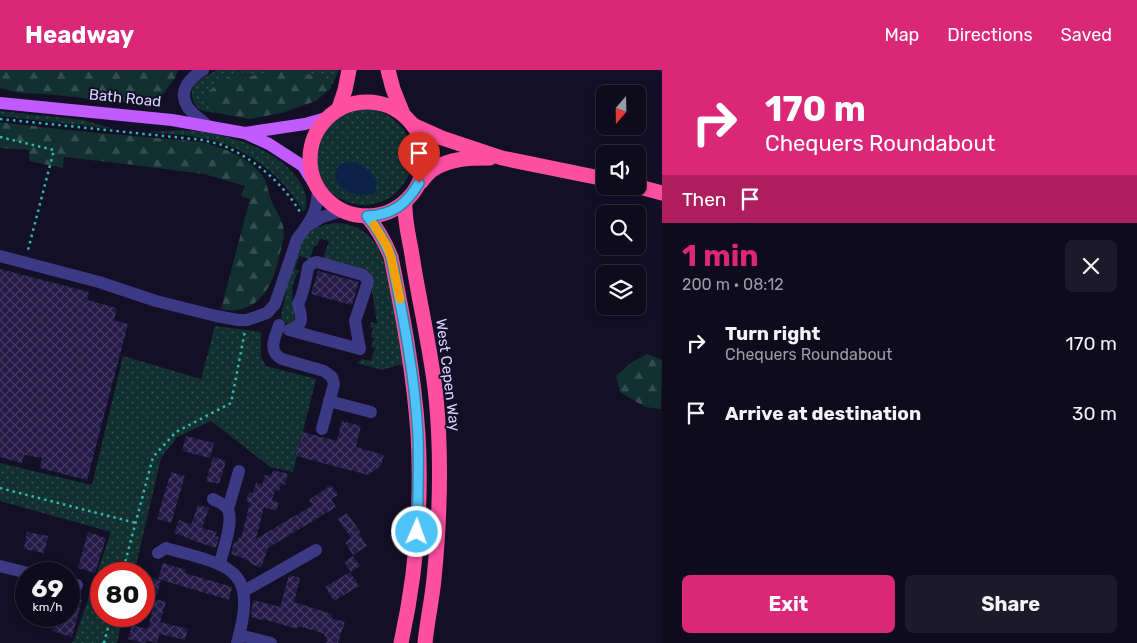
<!DOCTYPE html>
<meta charset="utf-8">
<style>
:root{--surface:#0e0b1c;--page:#1c1929;--text:#f1f3f6;--muted:#9b9ba3;--line:#2e2b3b;--accent:#db2777}
body{margin:0;font-family:Rubik,sans-serif;background:var(--page);color:var(--text);height:100vh;display:flex;flex-direction:column;font-size:19px;white-space:nowrap}
*{box-sizing:border-box;margin:0}
p{font-size:16px;color:var(--muted)}
.icon{flex:none;width:28px;height:28px;fill:none;stroke:currentColor;stroke-width:2;stroke-linecap:round;stroke-linejoin:round}
.map{position:relative;flex:1;overflow:hidden}
.sheet{display:flex;flex-direction:column;background:var(--surface);width:475px}
.sheet>*{flex:none}
.hud{background:#db2777;color:#fff;overflow:hidden}
.needle{width:32px;rotate:200deg}
.controls{position:absolute;left:596px;top:15px;display:grid;gap:10px}
.controls a{display:grid;place-items:center;width:50px;height:50px;border-radius:8px;background:var(--surface);box-shadow:0 2px 8px #0003,0 0 0 1px var(--line);font-size:25px}
.speed{position:absolute;left:15px;top:492px;display:flex;gap:10px;font-size:25px;font-weight:700;text-align:center}
.speed>*{display:grid;place-content:center;width:65px;height:65px;border-radius:50%;background:var(--surface);box-shadow:0 2px 8px #0003,0 0 0 1px var(--line);line-height:1}
.speed small{font-size:12px;font-weight:400}
.speed .limit{border:8px solid #d22;background:#fff;color:#111}
.pin{position:absolute;display:grid;place-items:center;width:42px;height:42px;color:#fff;margin:-51px -21px;border-radius:50% 50% 50% 0;rotate:-45deg;box-shadow:0 0 5px #0007}
.pin .icon{rotate:45deg}
.me{position:absolute;width:55px;margin:-28px;rotate:2deg;stroke-linejoin:round;filter:drop-shadow(0 0 4px #0008)}
.turn{display:flex;align-items:center;gap:18px;height:105px;padding:0 20px;font-size:22px}
.turn .icon{width:65px;height:65px;stroke-width:2.5}
.turn b{display:block;font-size:35px;line-height:42px}
.then{display:flex;align-items:center;height:48px;padding:0 20px;background:#0003;gap:10px;font-size:19px}
.round{display:grid;place-items:center;flex:none;width:52px;height:52px;border-radius:8px;background:var(--page)}
.overview{display:flex;align-items:center;justify-content:space-between;height:85px;padding:0 20px}
h1{font-size:30px;font-weight:700;line-height:38px;color:var(--accent)}
.button{display:flex;gap:10px;margin-top:auto;padding:10px 20px}
.button a{flex:1;height:58px;border-radius:8px;background:var(--accent);color:#fff;font-size:20px;font-weight:700;line-height:58px;text-align:center}
.button a+a{background:var(--page);color:var(--text)}
ul{padding:0;list-style:none}
li{display:flex;align-items:center;gap:15px;height:70px;padding:0 20px}
li div{flex:1}
li b{display:block;font-size:19px}
li em{font-style:normal}
header{display:flex;align-items:center;gap:30px;box-sizing:border-box;height:70px;padding:0 25px;background:var(--accent);color:#fff}
header strong{font-size:24px}
nav{display:flex;gap:28px;margin-inline-start:auto;font-size:18px}
main{display:flex;flex:1;min-height:0}
.map>svg:first-child{display:block}
.green{fill:url(#green-dots)}
.forest{fill:url(#forest-firs)}
.water{fill:#0c2248}
.lines{fill:none;stroke-linecap:round;stroke-linejoin:round}
.stream{stroke:#0c2248;stroke-width:4}
.building{fill:url(#building-cross-hatch)}
.path{stroke:#2fb8b0;stroke-width:2.5;stroke-dasharray:2.5 4;stroke-linecap:butt}
.minor{stroke:#3d3a85;stroke-width:12}
.major{stroke:#c25bff;stroke-width:12}
.highway{stroke:#ff4fa3;stroke-width:15}
.route-casing{stroke:#337fa1;stroke-width:12}
.route{stroke:#4fc3f7;stroke-width:9}
.slow{stroke:#f59e0b;stroke-width:9}
.labels{text-anchor:middle;stroke-width:4;stroke-linejoin:round;paint-order:stroke}
.street-label{font-size:15px;fill:#d9d4ff;stroke:#130f26}
</style>
<header>
<strong>Headway</strong>
<nav><a>Map</a><a>Directions</a><a>Saved</a></nav>
</header>
<main>
<div class="map">
<svg width="662" height="573" viewBox="0 0 662 573">
<defs>
<pattern id="green-dots" width="8" height="8" patternUnits="userSpaceOnUse" patternTransform="scale(1.25)"><rect width="8" height="8" fill="#12302f"/><path d="M2 2h.1M6 6h.1" fill="none" stroke="#344d4e" stroke-width="1.8" stroke-linecap="round"/></pattern>
<pattern id="forest-firs" width="22" height="20" patternUnits="userSpaceOnUse" patternTransform="scale(1.25)"><rect width="22" height="20" fill="#12302f"/><path d="M5 1l3.5 6h-7zM16 11l3.5 6h-7z" fill="#344d4e"/></pattern>
<pattern id="building-cross-hatch" width="8" height="8" patternUnits="userSpaceOnUse" patternTransform="scale(1.25)"><rect width="8" height="8" fill="#241b47"/><path d="M0 0l8 8M0 8l8-8" fill="none" stroke="#433b63"/></pattern>
</defs>
<rect width="100%" height="100%" fill="#130f26"/>
<g class="green">
<path d="M216 0H277L262 4 250 6 238 1 220 12 205 24 217 43C212 42 206 42 201 40 192 35 188 20 196 13 202 7 210 5 216 0Z"/>
<path d="M302 0H339L330 19 331 12 319 5 304 4Z"/>
<circle cx="364" cy="87" r="48"/>
<path d="M0 41 84 50 113 59 0 46Z"/>
<path d="M183 60C225 63 281 77 302 116 307 125 308 133 304 142 298 134 293 125 286 117 266 95 237 75 208 69 189 65 169 64 149 62Z"/>
<path d="M336 153C352 153 366 160 375 173 383 184 385 197 388 209 395 238 399 268 404 297L398 295 382 300 357 293 362 289 371 291 375 278 371 277 374 268 371 267 373 258 370 257 371 252 377 254 371 215 323 189 329 171 320 169 317 176H314L310 189 299 186 295 199 299 201C287 220 294 230 295 250L290 254C285 253 281 252 281 246 286 225 292 179 307 164 315 157 326 154 336 153Z"/>
<path d="M215 256 261 262V287L266 296 316 309 293 402 270 397 211 351 177 367 161 388 134 504H101V546H123L117 573H72L74 570 111 462 0 431V393L92 415 123 286 201 309Z"/>
</g>
<g class="forest">
<path d="M0 0H178L175 8 155 35 91 29 47 24 20 23 0 18Z"/>
<path d="M277 0H302L305 4 319 5 332 12 330 19 316 31 282 43 249 49 217 43 205 24 220 12 238 1 250 6 262 4Z"/>
<path d="M0 52 66 60 202 72C224 78 248 87 262 105 267 112 268 121 271 130 275 140 283 150 284 161 284 170 281 179 279 187 274 211 263 237 236 240 232 241 226 240 221 239L250 129 241 126 245 116 204 104 126 94 64 87 63 98 29 91V80L0 78Z"/>
<path d="M647 284 662 290 661 339 645 337 620 322 616 306 632 292Z"/>
</g>
<path class="water" d="M354 92C369 98 381 106 374 123 359 130 328 118 337 99 339 96 340 95 343 93 346 92 351 93 354 92Z"/>
<g class="lines">
<path class="stream" d="M660 0 662 1"/>
</g>
<g class="building">
<path d="M0 199 89 222 87 230 117 238 114 250 128 254 87 410 40 398 42 388 24 385 22 393 0 387Z"/>
<path d="M318 201 359 212 352 235 311 224Z"/>
<path d="M342 351 361 356 356 377 384 385 381 396 368 405 296 386 303 362 337 371Z"/>
<path d="M186 366 214 373 210 388 182 381Z"/>
<path d="M213 387 226 391 219 414 206 411Z"/>
<path d="M273 400 288 404 285 415 281 413 279 421 275 420 272 430 279 433 276 441 264 437 256 469 313 435 309 430 331 415 338 425 331 429 336 437 268 478 261 498 249 493 250 491 231 484 234 472H237L239 467 241 468 250 433 246 431 249 422 253 423 256 413 262 415 265 405 271 406Z"/>
<path d="M171 402 185 406 171 453 157 449Z"/>
<path d="M198 435 209 438 202 458 217 462 215 466 219 467 216 478 191 470V469L174 463 179 450 191 455Z"/>
<path d="M347 443 361 463 359 464 367 476 353 485 345 472 351 468 338 449Z"/>
<path d="M27 462 48 466 44 483 24 479Z"/>
<path d="M88 462 106 468 95 503 78 498Z"/>
<path d="M353 486 360 496 351 502 344 492Z"/>
<path d="M163 493 186 500 185 503 232 517 229 530 158 509Z"/>
<path d="M350 502 359 516 334 531 325 517Z"/>
<path d="M144 505 161 511 156 526 144 522Z"/>
<path d="M289 505 300 508 294 532 332 544 331 548 345 552 338 573H326L327 567 324 566 325 564 298 556 297 559 263 549 262 550 251 547 252 536 254 530 280 537Z"/>
<path d="M69 526 82 530 72 567 52 561 57 546H69Z"/>
<path d="M155 529 166 532 160 552 188 559 185 570 160 564 157 573 147 570 146 573H144L128 569 132 555 148 559Z"/>
</g>
<g class="lines">
<g class="path">
<path d="M0 49 203 70C209 72 216 73 222 75 253 88 283 113 300 142"/>
<path d="M0 67 54 80 28 180"/>
<path d="M0 418 136 453"/>
<path d="M122 504 153 387 176 362 231 333 245 261"/>
<path d="M104 573 111 546"/>
</g>
<g class="minor">
<path d="M203 0C190 8 178 20 187 36 191 44 202 50 208 56"/>
<path d="M318 120C317 136 315 143 306 157L322 147 342 141"/>
<path d="M0 186 99 212 156 231 216 246 238 250H247L267 243 275 234 297 169 306 157"/>
<path d="M317 192 363 205 367 209 368 212 355 251 360 279 289 260C305 255 302 248 298 234 304 222 306 211 308 197L313 193Z"/>
<path d="M279 255C275 268 267 281 282 289L324 301 332 307 334 314 322 359"/>
<path d="M329 331 371 342"/>
<path d="M213 429C218 432 223 433 227 438 235 449 223 480 220 493"/>
<path d="M228 439 239 401"/>
<path d="M158 483 166 478C229 496 259 496 237 573"/>
<path d="M0 496 32 504"/>
<path d="M69 513 77 515"/>
<path d="M244 521 316 480"/>
<path d="M239 565 271 573"/>
</g>
<g class="major">
<path d="M0 33 172 50 245 63 269 74 303 96 313 112"/>
<path d="M245 63 305 54 326 48"/>
</g>
<g class="highway">
<path d="M388 0 393 19 403 44"/>
<circle cx="367" cy="89" r="57"/>
<path d="M339 38 345 20 349 0"/>
<path d="M413 55 442 68 502 88 605 109"/>
<path d="M421 112C424 108 428 103 432 100 449 88 471 88 490 88"/>
<path d="M636 116 662 123"/>
<path d="M405 132C404 149 409 167 412 185 419 232 431 279 436 327 442 388 440 448 434 509 432 530 427 552 425 573"/>
<path d="M367 146C377 158 385 172 391 187 403 246 414 305 418 364 422 434 416 505 401 573"/>
</g>
</g>
<g class="lines">
<g class="route-casing">
<path id="route" d="M417 462C418 430 419 398 418 366 415 306 403 246 391 187 385 172 377 158 367 146 392 145 406 135 419 113"/>
</g>
<use href="#route" class="route"/>
<path class="slow" d="M374 155 387 176 391 187 400 229"/>
</g>
<g class="labels">
<g class="street-label">
<text transform="translate(125 28) rotate(6)" y="5">Bath Road</text>
<text transform="translate(448 305) rotate(83)" y="5">West Cepen Way</text>
</g>
</g>
</svg>
<div class="controls">
<a><svg class="needle" viewBox="-14 -14 28 28"><path d="M0-13l5 13h-10z" fill="#e53935"/><path d="M0 13l5-13h-10z" fill="#9b9ba3"/></svg></a>
<a><svg class="icon" aria-label="sound" viewBox="0 0 24 24"><path d="M4 9h4l5-4v14l-5-4H4zM17 9q2 3 0 6"/></svg></a>
<a><svg class="icon" aria-label="search" viewBox="0 0 24 24"><circle cx="10" cy="10" r="6"/><path d="M15 15l6 6"/></svg></a>
<a><svg class="icon" aria-label="layers" viewBox="0 0 24 24"><path d="M12 4l9 5-9 5-9-5zM3 14l9 5 9-5"/></svg></a>
</div>
<div class="speed"><div>69<small>km/h</small></div><div class="limit">80</div></div>
<div class="pin" style="left:419px;top:113px;background:#d93025"><svg class="icon" aria-label="arrive" viewBox="0 0 24 24"><path d="M6 21V4h12l-3 4 3 4H6"/></svg></div>
<svg class="me" style="left:417px;top:462px" viewBox="-20 -20 40 40"><circle r="17" fill="#4fc3f7" stroke="#fff" stroke-width="3"/><path d="M0-11L8 9 0 5-8 9z" fill="#fff"/></svg>
</div>
<section class="sheet">
<div class="hud">
<div class="turn"><svg class="icon" aria-label="right" viewBox="0 0 24 24"><path d="M7 20v-9h11M14 6l5 5-5 5"/></svg><div><b>170 m</b>Chequers Roundabout</div></div>
<div class="then">Then<svg class="icon" aria-label="arrive" viewBox="0 0 24 24"><path d="M6 21V4h12l-3 4 3 4H6"/></svg></div>
</div>
<div class="overview"><div><h1>1 min</h1><p>200 m · 08:12</p></div><a class="round"><svg class="icon" aria-label="close" viewBox="0 0 24 24"><path d="M6 6l12 12M18 6L6 18"/></svg></a></div>
<ul>
<li><svg class="icon" aria-label="right" viewBox="0 0 24 24"><path d="M7 20v-9h11M14 6l5 5-5 5"/></svg><div><b>Turn right</b><p>Chequers Roundabout</p></div><em>170 m</em></li>
<li><svg class="icon" aria-label="arrive" viewBox="0 0 24 24"><path d="M6 21V4h12l-3 4 3 4H6"/></svg><div><b>Arrive at destination</b></div><em>30 m</em></li>
</ul>
<div class="button"><a>Exit</a><a>Share</a></div>
</section>
</main>
